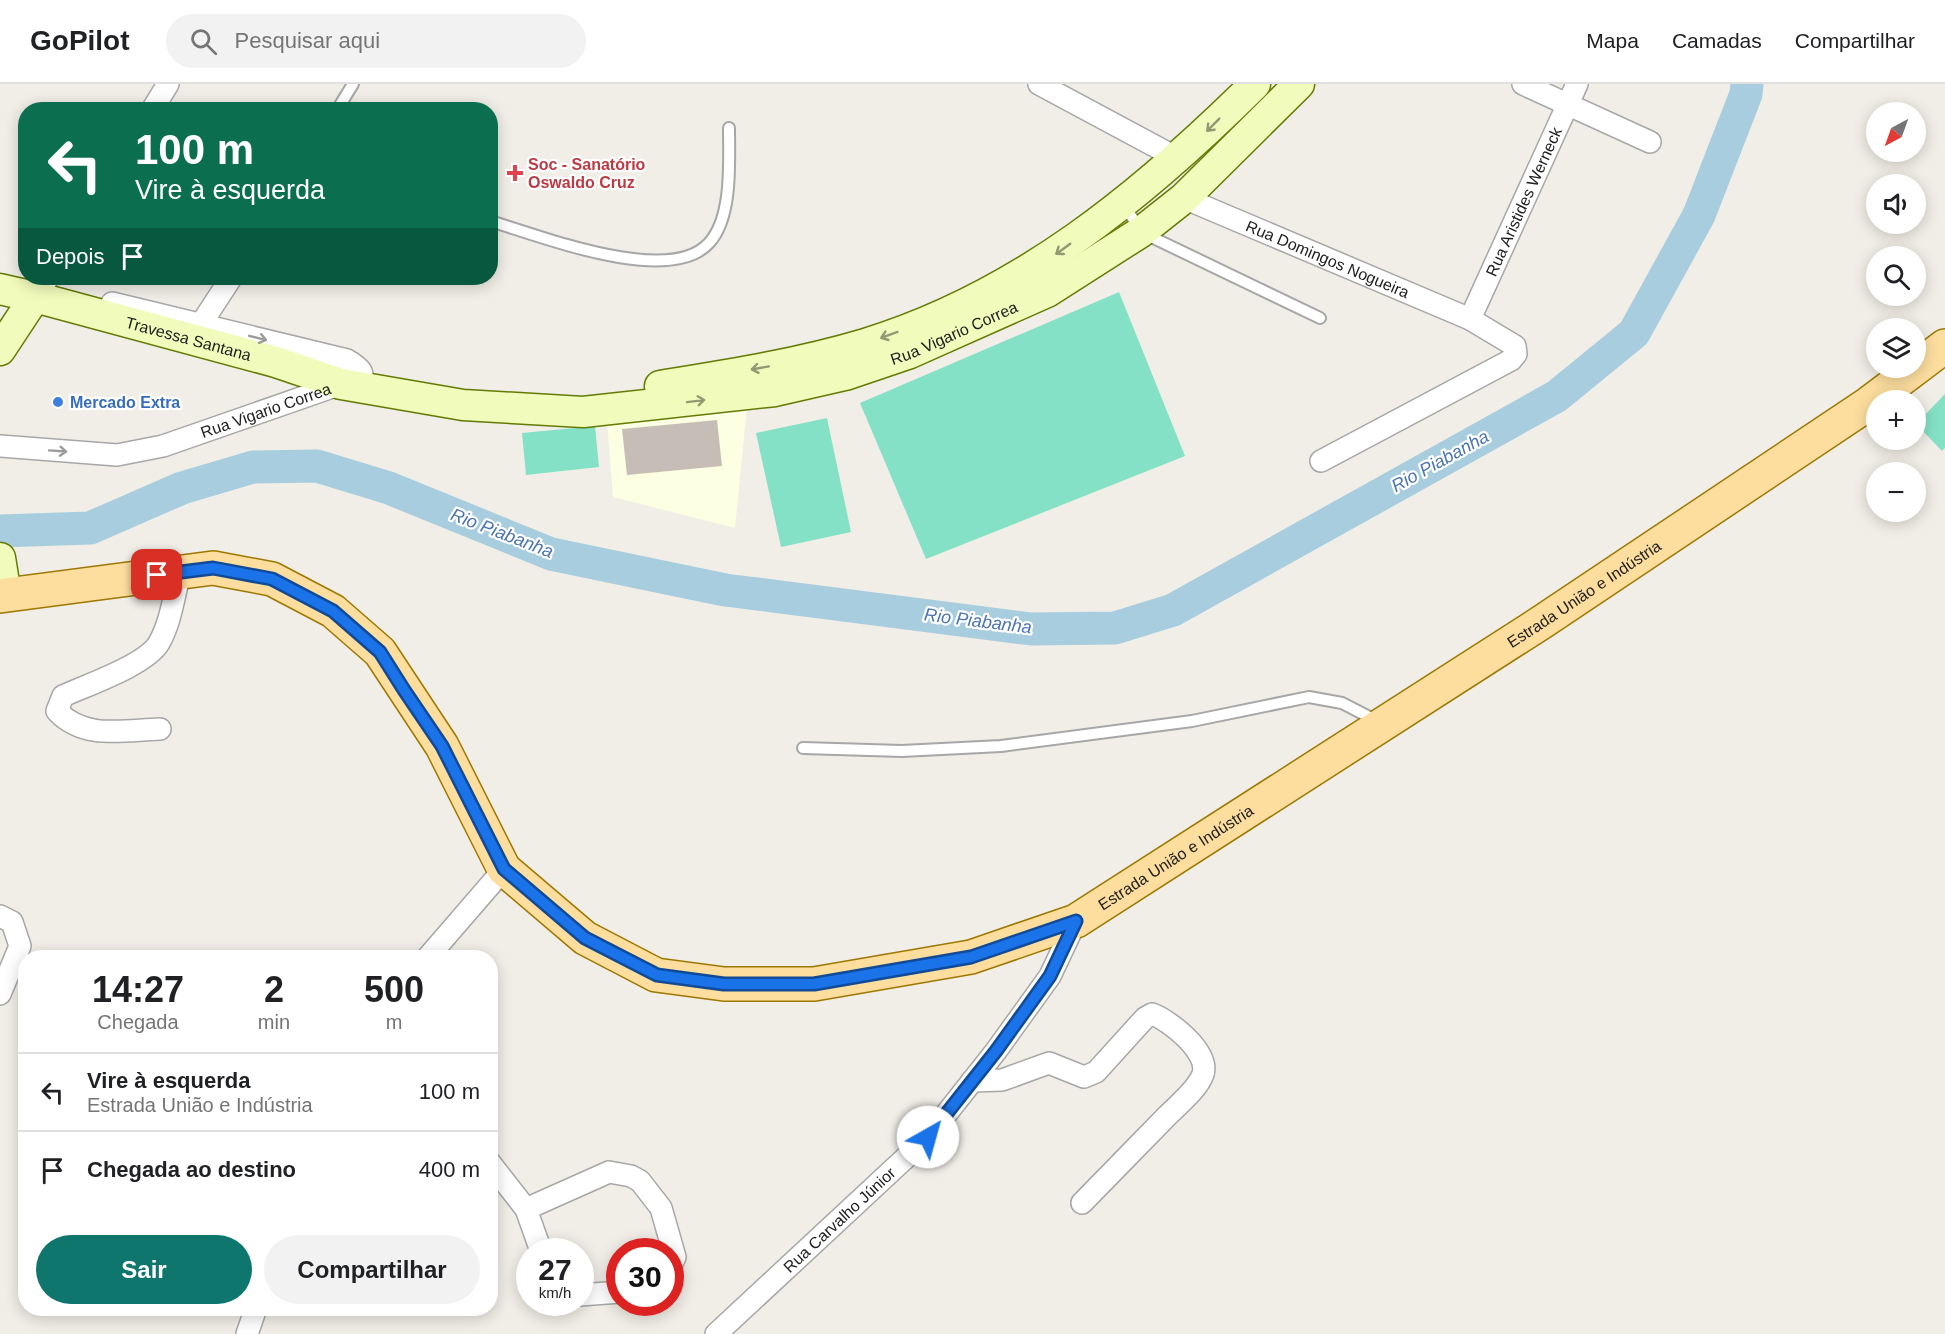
<!DOCTYPE html>
<html lang="pt">
<meta charset="utf-8">
<style>
:root{--surface:#fff;--page:#f2f2f2;--text:#202124;--muted:#757577;--line:#e0e0e0;--accent:#0f766e}
body{margin:0;font-family:Helvetica,sans-serif;background:var(--page);color:var(--text);height:100vh;display:flex;flex-direction:column;font-size:22px;white-space:nowrap}
*{box-sizing:border-box;margin:0}
p{font-size:20px;color:var(--muted)}
.icon{flex:none;width:33px;height:33px;fill:none;stroke:currentColor;stroke-width:2;stroke-linecap:round;stroke-linejoin:round}
.map{position:relative;flex:1;overflow:hidden}
.sheet{position:absolute;left:18px;top:866px;width:480px;height:366px;display:flex;flex-direction:column;background:var(--surface);border-radius:24px;box-shadow:0 3px 15px #0003}
.sheet>*{flex:none}
.guide{position:absolute;left:18px;top:18px;width:480px;height:183px;border-radius:24px;box-shadow:0 3px 15px #0003;background:#0b6e4f;color:#fff;overflow:hidden}
.needle{width:39px;rotate:221deg}
.controls{position:absolute;left:1866px;top:18px;display:grid;gap:12px}
.controls a{display:grid;place-items:center;width:60px;height:60px;border-radius:50%;background:var(--surface);box-shadow:0 3px 15px #0003;font-size:30px}
.speed{position:absolute;left:516px;top:1154px;display:flex;gap:12px;font-size:30px;font-weight:700;text-align:center}
.speed>*{display:grid;place-content:center;width:78px;height:78px;border-radius:50%;background:var(--surface);box-shadow:0 3px 15px #0003;line-height:1}
.speed small{font-size:15px;font-weight:400}
.speed .limit{border:9px solid #d22;background:#fff;color:#111}
.pin{position:absolute;display:grid;place-items:center;width:51px;height:51px;color:#fff;margin:-26px;border-radius:12px;box-shadow:0 3px 9px #0006}
.me{position:absolute;width:66px;margin:-33px;rotate:38deg;stroke-linejoin:round;filter:drop-shadow(0 0 4px #0008)}
.turn{display:flex;align-items:center;gap:21px;height:126px;padding:0 18px;font-size:27px}
.turn .icon{width:78px;height:78px;stroke-width:2.5}
.turn b{display:block;font-size:42px;line-height:51px}
.then{display:flex;align-items:center;height:57px;padding:0 18px;background:#0003;gap:12px;font-size:22px}
.eta{display:flex;justify-content:space-evenly;align-items:center;height:102px;text-align:center}
.eta b{font-size:36px;font-weight:700;line-height:42px}
.button{display:flex;gap:12px;margin-top:auto;padding:12px 18px}
.button a{flex:1;height:69px;border-radius:36px;background:var(--accent);color:#fff;font-size:24px;font-weight:700;line-height:69px;text-align:center}
.button a+a{background:var(--page);color:var(--text)}
ul{padding:0;list-style:none}
li{display:flex;align-items:center;gap:18px;height:78px;padding:0 18px;border-top:2px solid var(--line)}
li div{flex:1}
li b{display:block;font-size:22px}
li em{font-style:normal}
header{display:flex;align-items:center;gap:36px;box-sizing:border-box;height:84px;padding:0 30px;background:var(--surface);border-bottom:2px solid var(--line)}
header strong{font-size:28px}
nav{display:flex;gap:33px;margin-inline-start:auto;font-size:21px}
.search{width:420px;height:54px;background:var(--page);display:flex;align-items:center;gap:15px;box-sizing:border-box;padding:0 21px;border-radius:33px;color:var(--muted);font-size:22px}
.map>svg:first-child{display:block}
.education{fill:#fcffe2}
.pitch{fill:#84e1c6}
.lines{fill:none;stroke-linecap:round;stroke-linejoin:round}
.river{stroke:#a7cddf;stroke-width:33}
.building{fill:#c6beb6}
.lane-casing{stroke:#a7a7a7;stroke-width:14}
.street-casing{stroke:#a7a7a7;stroke-width:24}
.secondary-casing{stroke:#637b03;stroke-width:33}
.primary-casing{stroke:#9d7800;stroke-width:36}
.lane{stroke:#fff;stroke-width:10}
.street{stroke:#fff;stroke-width:21}
.secondary{stroke:#f1fbbb;stroke-width:30}
.primary{stroke:#fdde9f;stroke-width:33}
.oneway{stroke:#939875}
.oneway2{stroke:#9b9b9b}
.route-casing{stroke:#114b97;stroke-width:15}
.route{stroke:#1a73e8;stroke-width:10}
.health-dot{fill:#e0444e;stroke:#fff;stroke-width:2}
.shop-dot{fill:#3f7fe0;stroke:#fff;stroke-width:2}
.labels{text-anchor:middle;stroke-width:4.5;stroke-linejoin:round;paint-order:stroke}
.health-label{font-size:16px;font-weight:bold;fill:#be3a42;stroke:#fff;text-anchor:start}
.street-label{font-size:16px;fill:#202020;stroke:#fff}
.shop-label{font-size:16px;font-weight:bold;fill:#366cbe;stroke:#fff;text-anchor:start}
.water-label{font-size:18px;font-style:italic;fill:#4a74b2;stroke:#fff}
</style>
<header>
<strong>GoPilot</strong>
<div class="search"><svg class="icon" aria-label="search" viewBox="0 0 24 24"><circle cx="10" cy="10" r="6"/><path d="M15 15l6 6"/></svg>Pesquisar aqui</div>
<nav><a>Mapa</a><a>Camadas</a><a>Compartilhar</a></nav>
</header>
<div class="map">
<svg width="1945" height="1250" viewBox="0 0 1945 1250">
<rect width="100%" height="100%" fill="#f1eee7"/>
<path class="education" d="M747 322 735 444 613 413 607 338Z"/>
<g class="pitch">
<path d="M1119 208 1185 372 926 475 860 319Z"/>
<path d="M1945 310V364L1942 367 1916 340Z"/>
<path d="M827 334 851 448 781 463 756 349Z"/>
<path d="M595 342 599 383 526 391 522 349Z"/>
</g>
<g class="lines">
<path class="river" d="M0 447 90 444 182 404 253 383 317 382 389 404 551 470 725 506 1031 545 1115 544 1173 526 1557 312 1634 249 1699 131 1746 10 1747 0"/>
</g>
<path class="building" d="M717 336 722 382 627 391 622 345Z"/>
<g class="lines">
<g class="lane-casing">
<g id="lane">
<path d="M337 26 353 0"/>
<path d="M1124 120 1141 148 1320 234"/>
<path d="M490 137C541 152 669 203 709 159 733 133 729 76 729 44"/>
<path d="M803 664 902 667 1001 662 1192 637 1309 613 1342 619 1377 637"/>
</g>
</g>
<g class="street-casing">
<g id="street">
<path d="M1039 0 1177 74"/>
<path d="M1523 0 1650 58"/>
<path d="M152 26 168 0"/>
<path id="s1" d="M1184 114 1470 235 1515 262 1516 270 1511 276 1321 377"/>
<path d="M35 213 48 194"/>
<path d="M112 219 347 276C361 284 365 288 361 304"/>
<path id="s2" d="M1470 235 1577 0"/>
<path d="M201 240 231 194"/>
<path id="s3" d="M0 362 117 371 163 362 341 300"/>
<path d="M160 645C124 646 84 656 57 627L63 612C87 601 146 581 159 559 171 538 174 511 180 488"/>
<path d="M0 832 12 838 20 862 0 910"/>
<path d="M428 873 504 785"/>
<path d="M972 997 1002 996 1049 979 1084 993 1096 988 1145 934 1152 930C1169 936 1210 968 1203 990 1198 1005 1178 1021 1167 1032 1139 1061 1110 1090 1082 1119"/>
<path d="M490 1079 526 1125 541 1167"/>
<path d="M526 1125 609 1088 631 1092 640 1097 661 1124 675 1173 670 1183"/>
<path d="M580 1211 620 1208"/>
<path d="M247 1250 256 1224"/>
<path id="s4" d="M716 1250 928 1053 996 967 1050 892 1076 837"/>
</g>
</g>
<g class="secondary-casing">
<g id="secondary">
<path d="M0 205 35 213 0 266"/>
<path id="s5" d="M35 213 276 278 341 300 463 321 583 328 775 307 845 291 910 269 1047 208 1141 148 1184 114 1299 0"/>
<path d="M660 302C728 291 798 280 865 260 1019 213 1142 112 1255 0"/>
<path d="M0 474 6 511"/>
</g>
</g>
<g class="primary-casing">
<g id="primary">
<path id="s6" d="M0 512 213 484 272 495 333 527 380 568 442 662 504 785 585 854 656 891 724 900H814L971 873 1076 837 1542 538 1868 320 1945 262"/>
</g>
</g>
<use href="#lane" class="lane"/>
<use href="#street" class="street"/>
<use href="#secondary" class="secondary"/>
<use href="#primary" class="primary"/>
</g>
<defs><path id="oneway-shaft" d="M-6 0H5M1.5-3L5.5 0L1.5 3" fill="none" stroke-width="1.6" stroke-linecap="round" stroke-linejoin="round" transform="scale(1.5)"/></defs>
<g class="oneway">
<use href="#oneway-shaft" transform="translate(1213 41) rotate(135)"/>
<use href="#oneway-shaft" transform="translate(1063 165) rotate(144)"/>
<use href="#oneway-shaft" transform="translate(889 251) rotate(160)"/>
<use href="#oneway-shaft" transform="translate(760 284) rotate(170)"/>
<use href="#oneway-shaft" transform="translate(696 317) rotate(-7)"/>
</g>
<g class="oneway2">
<use href="#oneway-shaft" transform="translate(258 254) rotate(14)"/>
<use href="#oneway-shaft" transform="translate(58 367) rotate(4)"/>
</g>
<g class="lines">
<g class="route-casing">
<path id="route" d="M157 491 213 484 272 495 333 527 380 568 404 606 442 662 504 785 585 854 657 891 724 900H814L971 873 1076 837 1050 892 996 967 928 1053"/>
</g>
<use href="#route" class="route"/>
</g>
<path class="health-dot" d="M512 80h6v6h6v6h-6v6h-6v-6h-6v-6h6z"/>
<circle class="shop-dot" cx="58" cy="318" r="6"/>
<g class="labels">
<g class="health-label">
<text x="528" y="86">Soc - Sanatório<tspan x="528" dy="18">Oswaldo Cruz</tspan></text>
</g>
<g class="street-label">
<text dy="6" stroke="none"><textPath href="#s2" startOffset="129">Rua Aristides Werneck</textPath></text>
<text dy="6" stroke="none"><textPath href="#s1" startOffset="156">Rua Domingos Nogueira</textPath></text>
<text dy="6" stroke="none"><textPath href="#s5" startOffset="944">Rua Vigario Correa</textPath></text>
<text dy="6" stroke="none"><textPath href="#s5" startOffset="159">Travessa Santana</textPath></text>
<text dy="6" stroke="none"><textPath href="#s3" startOffset="273">Rua Vigario Correa</textPath></text>
<text dy="6" stroke="none"><textPath href="#s6" startOffset="1876">Estrada União e Indústria</textPath></text>
<text dy="6" stroke="none"><textPath href="#s6" startOffset="1390">Estrada União e Indústria</textPath></text>
<text dy="6" stroke="none"><textPath href="#s4" startOffset="168">Rua Carvalho Júnior</textPath></text>
</g>
<g class="shop-label">
<text x="70" y="324">Mercado Extra</text>
</g>
<g class="water-label">
<text transform="translate(1440 377) rotate(-29)" y="6">Rio Piabanha</text>
<text transform="translate(502 449) rotate(21)" y="6">Rio Piabanha</text>
<text transform="translate(978 537) rotate(7)" y="6">Rio Piabanha</text>
</g>
</g>
</svg>
<div class="controls">
<a><svg class="needle" viewBox="-14 -14 28 28"><path d="M0-13l5 13h-10z" fill="#e53935"/><path d="M0 13l5-13h-10z" fill="#757577"/></svg></a>
<a><svg class="icon" aria-label="sound" viewBox="0 0 24 24"><path d="M4 9h4l5-4v14l-5-4H4zM17 9q2 3 0 6"/></svg></a>
<a><svg class="icon" aria-label="search" viewBox="0 0 24 24"><circle cx="10" cy="10" r="6"/><path d="M15 15l6 6"/></svg></a>
<a><svg class="icon" aria-label="layers" viewBox="0 0 24 24"><path d="M12 4l9 5-9 5-9-5zM3 14l9 5 9-5"/></svg></a>
<a>+</a>
<a>−</a>
</div>
<div class="speed"><div>27<small>km/h</small></div><div class="limit">30</div></div>
<div class="pin" style="left:157px;top:491px;background:#d93025"><svg class="icon" aria-label="arrive" viewBox="0 0 24 24"><path d="M6 21V4h12l-3 4 3 4H6"/></svg></div>
<svg class="me" style="left:928px;top:1053px" viewBox="-20 -20 40 40"><circle r="19" fill="#fff"/><path d="M0-13L10 11 0 6-10 11z" fill="#1a73e8"/></svg>
<div class="guide">
<div class="turn"><svg class="icon" aria-label="left" viewBox="0 0 24 24"><path d="M17 20v-9H6M10 6l-5 5 5 5"/></svg><div><b>100 m</b>Vire à esquerda</div></div>
<div class="then">Depois<svg class="icon" aria-label="arrive" viewBox="0 0 24 24"><path d="M6 21V4h12l-3 4 3 4H6"/></svg></div>
</div>
<section class="sheet">
<div class="eta">
<div><b>14:27</b><p>Chegada</p></div>
<div><b>2</b><p>min</p></div>
<div><b>500</b><p>m</p></div>
</div>
<ul>
<li><svg class="icon" aria-label="left" viewBox="0 0 24 24"><path d="M17 20v-9H6M10 6l-5 5 5 5"/></svg><div><b>Vire à esquerda</b><p>Estrada União e Indústria</p></div><em>100 m</em></li>
<li><svg class="icon" aria-label="arrive" viewBox="0 0 24 24"><path d="M6 21V4h12l-3 4 3 4H6"/></svg><div><b>Chegada ao destino</b></div><em>400 m</em></li>
</ul>
<div class="button"><a>Sair</a><a>Compartilhar</a></div>
</section>
</div>
